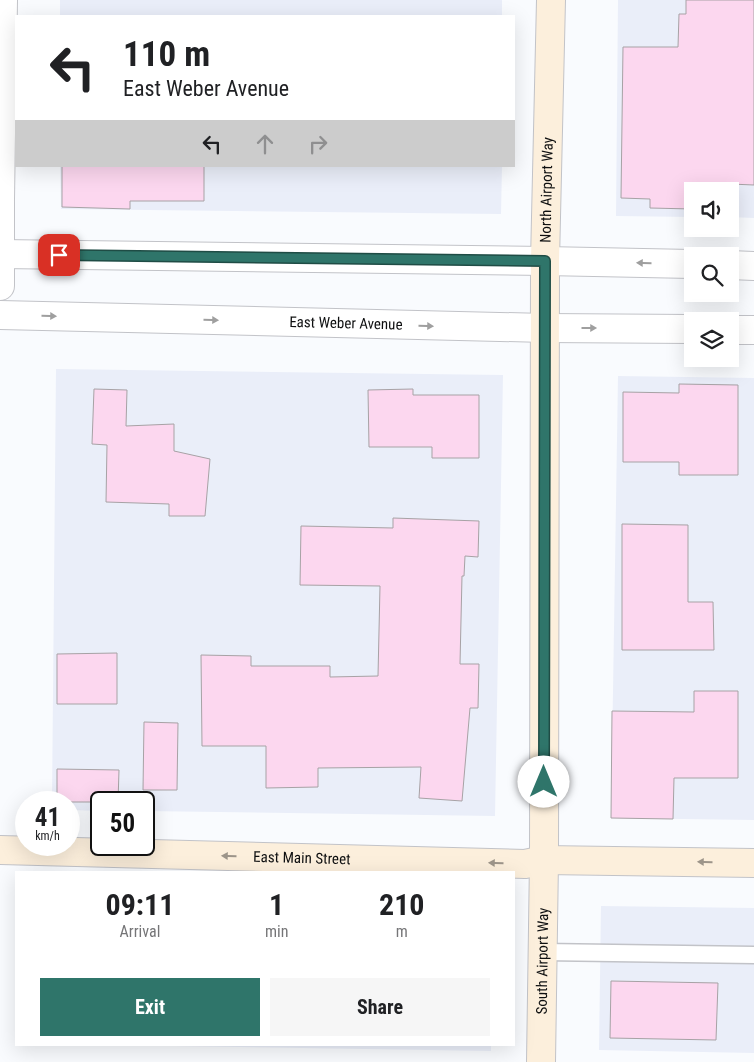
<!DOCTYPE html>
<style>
:root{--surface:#fff;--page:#f6f6f6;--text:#202124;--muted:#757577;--accent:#2f756a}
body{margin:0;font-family:"Roboto Condensed",sans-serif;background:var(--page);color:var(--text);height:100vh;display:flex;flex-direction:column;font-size:19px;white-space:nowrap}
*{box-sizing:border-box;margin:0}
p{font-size:16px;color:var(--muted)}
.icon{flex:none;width:28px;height:28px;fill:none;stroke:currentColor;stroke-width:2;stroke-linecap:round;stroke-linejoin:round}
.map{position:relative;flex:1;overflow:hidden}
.drawer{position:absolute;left:15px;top:871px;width:500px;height:175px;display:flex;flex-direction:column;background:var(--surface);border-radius:0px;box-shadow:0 5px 20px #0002}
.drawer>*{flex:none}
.banner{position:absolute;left:15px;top:15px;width:500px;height:152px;border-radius:0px;box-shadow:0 5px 20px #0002;background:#fff;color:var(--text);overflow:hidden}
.fabs{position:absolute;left:684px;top:182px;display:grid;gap:10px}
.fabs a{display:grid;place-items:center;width:55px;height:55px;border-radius:0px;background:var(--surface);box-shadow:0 5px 20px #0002;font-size:25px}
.speed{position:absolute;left:15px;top:791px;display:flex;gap:10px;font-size:25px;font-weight:700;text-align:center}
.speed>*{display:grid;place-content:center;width:65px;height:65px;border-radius:50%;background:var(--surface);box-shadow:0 5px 20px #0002;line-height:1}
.speed small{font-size:12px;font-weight:400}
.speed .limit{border:2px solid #111;border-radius:8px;background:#fff;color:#111}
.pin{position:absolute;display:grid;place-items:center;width:42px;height:42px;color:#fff;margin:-21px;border-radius:10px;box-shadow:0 2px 8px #0006}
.me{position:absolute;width:55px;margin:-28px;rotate:0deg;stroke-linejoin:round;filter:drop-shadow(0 0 4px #0008)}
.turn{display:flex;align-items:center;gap:18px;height:105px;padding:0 25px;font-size:22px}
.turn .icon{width:65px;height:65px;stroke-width:2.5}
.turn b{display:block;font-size:35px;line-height:42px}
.lanes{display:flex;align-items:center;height:48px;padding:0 25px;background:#0003;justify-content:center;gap:25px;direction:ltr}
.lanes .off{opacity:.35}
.eta{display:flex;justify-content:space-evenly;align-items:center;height:85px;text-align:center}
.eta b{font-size:30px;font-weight:700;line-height:35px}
.action{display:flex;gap:10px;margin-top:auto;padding:10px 25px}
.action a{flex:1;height:58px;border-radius:0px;background:var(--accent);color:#fff;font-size:20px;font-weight:700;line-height:58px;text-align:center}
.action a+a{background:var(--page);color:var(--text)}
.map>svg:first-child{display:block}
.built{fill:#eaeef9}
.building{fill:#fcd7ef;stroke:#a7a2a5}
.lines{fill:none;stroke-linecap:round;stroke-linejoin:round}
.service-casing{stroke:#c2c3c8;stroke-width:19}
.minor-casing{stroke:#c2c3c8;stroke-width:30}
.tertiary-casing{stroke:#c2c3c8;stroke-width:30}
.secondary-casing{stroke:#c2c3c8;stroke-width:30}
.service{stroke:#fff;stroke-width:16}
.minor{stroke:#fff;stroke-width:28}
.tertiary{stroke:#fff;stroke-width:28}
.secondary{stroke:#fcefdc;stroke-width:28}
.oneway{fill:#9f9f9f}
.oneway2{fill:#9d958a}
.route-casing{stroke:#1f4c45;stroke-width:12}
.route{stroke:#2f756a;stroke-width:9}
.labels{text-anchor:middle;stroke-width:4.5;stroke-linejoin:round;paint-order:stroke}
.street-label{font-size:15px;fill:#0e0f10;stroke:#fff}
</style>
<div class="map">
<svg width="754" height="1062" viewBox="0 0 754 1062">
<rect width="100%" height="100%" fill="#f9fbfe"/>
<g class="built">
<rect x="60" y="0" width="442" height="16"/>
<path d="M618 0H754V218L730 217V191H692V217L616 216Z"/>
<path d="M60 166H502L501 214 61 209Z"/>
<path d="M56 369 503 375 495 816 144 811V802H101V811L69 810V802H52Z"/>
<path d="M618 376 754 378V820L611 818Z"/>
<path d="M601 906 754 908V1053L599 1050Z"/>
<path d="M108 1045H491V1051Z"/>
</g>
<g class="building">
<path d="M686 0H754V185L730 184V191H692V209L650 208V199L621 198 623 47H678L679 14H686Z"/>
<path d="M62 166H204V201H130V209L62 207Z"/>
<path d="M679 384 738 385V475H679V462H623V392L679 393Z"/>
<path d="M94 389 127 390 126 426 174 424V451L210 459 205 516H169V504L106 502 107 445 92 444Z"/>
<path d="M413 389V395H479V458H432V447H369L368 390Z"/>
<path d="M393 518 479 521 478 557 465 556 464 576H462L460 664H479L478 708H470L462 801 419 798 421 767 318 768V787L266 788V746H202L201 655 251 656V666H330V677L378 676 380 586 300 585 301 526 393 528Z"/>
<path d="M622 524 688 525V602H713L714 650H622Z"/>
<path d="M117 653V704H57V654Z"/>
<path d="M694 691H738V778H674L673 819 611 818 612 711 694 712Z"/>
<path d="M144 722 178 723 177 790H143Z"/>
<path d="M57 769 119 770 118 802H57Z"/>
<path d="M611 981 718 983 716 1040 610 1038Z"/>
</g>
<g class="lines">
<g class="service-casing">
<path id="service" d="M543 952 754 955"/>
</g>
<g class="minor-casing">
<g id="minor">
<path d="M0 199 3 0"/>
<path d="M0 202V286"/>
</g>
</g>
<g class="tertiary-casing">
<g id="tertiary">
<path d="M0 254 545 261 692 264"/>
<path d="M730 265 754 266"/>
<path id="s1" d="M0 315 545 328 692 329"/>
<path d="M730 330H754"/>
</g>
</g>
<g class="secondary-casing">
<g id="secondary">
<path id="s2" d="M0 850 525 864 544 860 754 863"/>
<path id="s3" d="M541 1062 544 860 545 261 551 0"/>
</g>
</g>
<use href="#service" class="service"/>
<use href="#minor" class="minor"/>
<use href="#tertiary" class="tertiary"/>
<use href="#secondary" class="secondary"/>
</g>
<defs><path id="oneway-solid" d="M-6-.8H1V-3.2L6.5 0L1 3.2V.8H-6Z" transform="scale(1.25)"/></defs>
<g class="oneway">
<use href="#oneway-solid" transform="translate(644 263) rotate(-179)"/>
<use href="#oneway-solid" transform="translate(49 316) rotate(1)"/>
<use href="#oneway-solid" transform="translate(211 320) rotate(1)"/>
<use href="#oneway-solid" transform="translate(426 326) rotate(1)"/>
<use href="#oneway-solid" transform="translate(589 328)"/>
</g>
<g class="oneway2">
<use href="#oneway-solid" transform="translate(229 856) rotate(-178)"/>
<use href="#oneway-solid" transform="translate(705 862) rotate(-179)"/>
<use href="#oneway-solid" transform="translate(496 863) rotate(-178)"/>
</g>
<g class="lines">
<g class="route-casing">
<path id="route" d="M59 255 545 261 544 782"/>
</g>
<use href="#route" class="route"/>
</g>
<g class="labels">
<g class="street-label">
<text dy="5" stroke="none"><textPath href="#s3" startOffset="872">North Airport Way</textPath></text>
<text dy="5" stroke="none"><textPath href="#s1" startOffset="346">East Weber Avenue</textPath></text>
<text dy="5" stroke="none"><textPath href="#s2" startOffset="302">East Main Street</textPath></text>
<text dy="5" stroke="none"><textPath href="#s3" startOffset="101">South Airport Way</textPath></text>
</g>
</g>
</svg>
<div class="fabs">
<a><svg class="icon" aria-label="sound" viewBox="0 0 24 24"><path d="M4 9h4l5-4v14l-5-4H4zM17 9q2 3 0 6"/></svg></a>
<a><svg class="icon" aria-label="search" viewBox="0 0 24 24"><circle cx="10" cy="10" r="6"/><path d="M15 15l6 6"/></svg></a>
<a><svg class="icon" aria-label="layers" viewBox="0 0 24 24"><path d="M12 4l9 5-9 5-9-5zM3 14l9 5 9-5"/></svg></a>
</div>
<div class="speed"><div>41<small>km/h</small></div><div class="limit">50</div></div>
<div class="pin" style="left:59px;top:255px;background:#d93025"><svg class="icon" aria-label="arrive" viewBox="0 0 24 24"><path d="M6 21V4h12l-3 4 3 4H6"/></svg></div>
<svg class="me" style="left:544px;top:782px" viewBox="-20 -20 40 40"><circle r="19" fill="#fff"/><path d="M0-13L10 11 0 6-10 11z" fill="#2f756a"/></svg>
<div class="banner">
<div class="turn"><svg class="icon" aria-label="left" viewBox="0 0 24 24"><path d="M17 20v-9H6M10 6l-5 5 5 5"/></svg><div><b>110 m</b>East Weber Avenue</div></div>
<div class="lanes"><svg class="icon" aria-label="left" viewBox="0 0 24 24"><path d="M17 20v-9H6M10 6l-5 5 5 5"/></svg><svg class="icon off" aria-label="ahead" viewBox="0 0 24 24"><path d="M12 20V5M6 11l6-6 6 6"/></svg><svg class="icon off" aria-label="right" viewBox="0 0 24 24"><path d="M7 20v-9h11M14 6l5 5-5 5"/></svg></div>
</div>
<section class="drawer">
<div class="eta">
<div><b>09:11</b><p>Arrival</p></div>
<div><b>1</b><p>min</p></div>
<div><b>210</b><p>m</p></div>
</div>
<div class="action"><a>Exit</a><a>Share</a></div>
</section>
</div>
